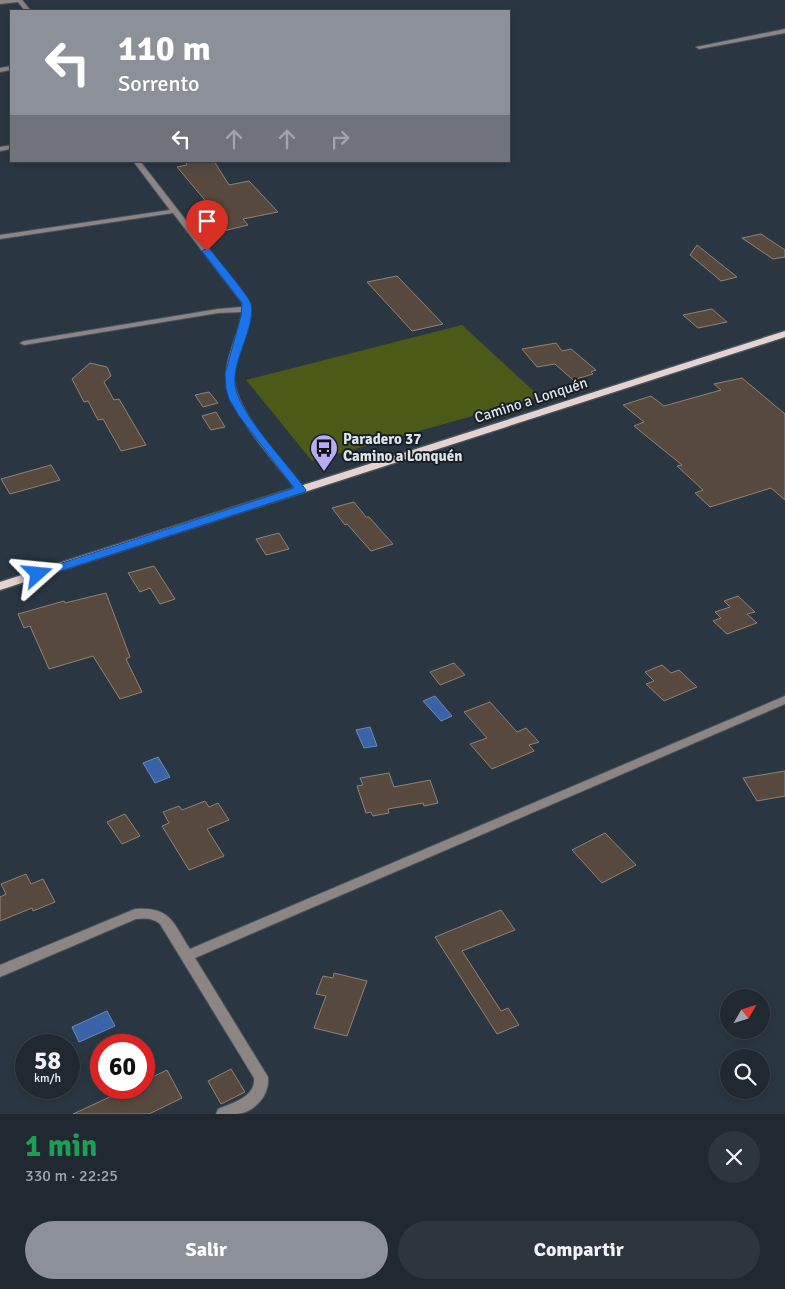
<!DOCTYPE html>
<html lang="es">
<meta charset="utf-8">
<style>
:root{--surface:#202932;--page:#2d353e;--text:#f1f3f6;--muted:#a2a6ac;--line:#3d454d;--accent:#8c9099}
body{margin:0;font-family:Signika,sans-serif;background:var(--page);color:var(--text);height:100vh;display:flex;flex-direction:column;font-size:19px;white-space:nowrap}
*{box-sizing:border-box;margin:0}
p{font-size:16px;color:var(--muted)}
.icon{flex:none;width:28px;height:28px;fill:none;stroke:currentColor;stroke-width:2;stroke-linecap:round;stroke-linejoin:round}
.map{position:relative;height:1114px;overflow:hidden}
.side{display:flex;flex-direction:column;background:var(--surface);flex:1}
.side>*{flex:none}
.top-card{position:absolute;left:10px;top:10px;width:500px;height:152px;border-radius:0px;box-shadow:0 2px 12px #0003,0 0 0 1px var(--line);background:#8c9099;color:#fff;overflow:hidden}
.needle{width:32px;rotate:51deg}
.tools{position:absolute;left:720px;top:989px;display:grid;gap:10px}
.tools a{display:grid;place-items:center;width:50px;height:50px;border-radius:50%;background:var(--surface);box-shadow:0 2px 12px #0003,0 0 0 1px var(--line);font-size:25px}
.speed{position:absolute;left:15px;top:1034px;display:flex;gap:10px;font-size:25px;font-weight:700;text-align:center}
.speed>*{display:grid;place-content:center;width:65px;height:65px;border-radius:50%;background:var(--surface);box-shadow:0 2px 12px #0003,0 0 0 1px var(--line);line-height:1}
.speed small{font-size:12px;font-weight:400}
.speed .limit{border:8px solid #d22;background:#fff;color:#111}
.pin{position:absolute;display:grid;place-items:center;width:42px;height:42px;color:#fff;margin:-51px -21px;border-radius:50% 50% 50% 0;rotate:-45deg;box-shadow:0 0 5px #0007}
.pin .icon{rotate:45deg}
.me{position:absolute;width:55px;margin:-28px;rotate:72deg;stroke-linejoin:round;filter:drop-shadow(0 0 4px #0008)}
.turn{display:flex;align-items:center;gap:18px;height:105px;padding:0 25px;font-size:22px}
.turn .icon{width:65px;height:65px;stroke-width:2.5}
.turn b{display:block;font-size:35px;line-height:42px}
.lanes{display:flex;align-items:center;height:48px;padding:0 25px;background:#0003;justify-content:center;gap:25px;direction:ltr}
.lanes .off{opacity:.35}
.round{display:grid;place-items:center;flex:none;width:52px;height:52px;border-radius:26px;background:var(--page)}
.summary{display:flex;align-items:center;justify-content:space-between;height:85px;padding:0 25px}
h1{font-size:30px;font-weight:800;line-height:38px;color:#1e9e55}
.button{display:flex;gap:10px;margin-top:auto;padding:10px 25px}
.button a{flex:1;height:58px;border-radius:30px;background:var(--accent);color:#fff;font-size:20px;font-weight:800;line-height:58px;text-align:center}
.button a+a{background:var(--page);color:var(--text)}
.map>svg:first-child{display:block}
.green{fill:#4c5a18}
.water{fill:#3a63a7;stroke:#6b8abc}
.building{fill:#58493f;stroke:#928176}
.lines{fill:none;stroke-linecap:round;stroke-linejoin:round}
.street-casing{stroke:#47535d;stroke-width:2}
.primary-casing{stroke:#47535d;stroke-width:3}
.street{fill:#8d8484;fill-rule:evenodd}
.primary{fill:#e5d2d1;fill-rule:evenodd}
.route{fill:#1a73e8;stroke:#114b97}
.labels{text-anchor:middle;stroke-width:4;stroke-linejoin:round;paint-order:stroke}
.street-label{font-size:15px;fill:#dde5ec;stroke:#181e23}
.poi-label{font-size:15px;font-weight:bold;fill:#dde5ec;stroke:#181e23;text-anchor:start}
</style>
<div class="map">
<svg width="785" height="1114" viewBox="0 0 785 1114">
<rect width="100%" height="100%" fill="#2a3742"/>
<path class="green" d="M462 325 540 397 312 461 246 380Z"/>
<g class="water">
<path d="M435 696 452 716 441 721 423 701Z"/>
<path d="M370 727 377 746 364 748 356 730Z"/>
<path d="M158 757 170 777 155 783 143 763Z"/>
<path d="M107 1011 115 1026 79 1042 72 1027Z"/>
</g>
<g class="building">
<path d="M185 161H214L229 185 249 181 278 212 243 219 248 225 223 231 209 213 215 212 177 167 187 165Z"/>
<path d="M761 234 785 250V257L773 259 742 238Z"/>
<path d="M697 245 737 277 721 281 690 255Z"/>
<path d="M397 276 443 324 412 331 367 282Z"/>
<path d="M712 309 727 322 698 328 683 315Z"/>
<path d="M556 343 562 351 571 349 596 370 591 372 593 374 573 380 555 364 537 367 522 349Z"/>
<path d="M90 363 107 367 111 376 104 382 114 400 119 399 146 445 121 451 103 419 98 420 88 401 84 402 72 379Z"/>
<path d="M742 378 785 414V500L771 488 710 507 695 493 703 490 677 466 682 465 634 426 644 422 623 405 651 396 664 406 721 390 714 384Z"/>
<path d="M209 392 218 403 203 407 195 395Z"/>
<path d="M216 412 225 427 211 430 202 416Z"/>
<path d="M51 465 60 480 10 494 1 479Z"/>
<path d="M354 502 366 517H369L393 544 371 551 347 524 345 525 332 508Z"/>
<path d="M279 533 289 549 266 555 256 539Z"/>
<path d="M154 566 175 599 160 604 150 588 140 592 128 573Z"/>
<path d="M106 593 130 657 126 659 142 692 120 699 93 656 49 669 30 626 24 628 18 614 64 601 65 603Z"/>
<path d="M738 596 755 612 747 614 757 623 727 634 713 621 721 618 715 612 730 607 724 601Z"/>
<path d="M454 663 465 675 440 685 430 672Z"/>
<path d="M662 665 671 673 679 670 697 687 664 701 646 684 654 681 645 672Z"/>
<path d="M490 702 517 732 526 728 539 742 529 745 534 751 492 769 470 744 487 738 464 712Z"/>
<path d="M785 771V796L757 801 743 778Z"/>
<path d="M389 773 394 787 430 780 438 803 424 806 423 803 388 809 389 813 373 816 371 812 366 813 357 786 363 785 360 778Z"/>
<path d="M205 801 209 807 218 803 229 820 207 829 224 856 189 870 162 826 169 823 163 812 179 806 182 810Z"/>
<path d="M125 814 140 836 122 844 107 822Z"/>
<path d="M605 833 636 865 602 883 572 850Z"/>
<path d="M26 874 31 884 43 879 55 902 33 911 32 908 0 921V897L6 894 1 884Z"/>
<path d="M501 910 515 930 462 951 501 1011 508 1008 519 1025 497 1034 435 937Z"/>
<path d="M334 973 367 981 347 1036 314 1028 326 996 316 994 323 976 333 978Z"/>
<path d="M231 1069 245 1092 221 1104 208 1081Z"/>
<path d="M167 1070 182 1098 149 1114H73L116 1094 114 1088H144V1081Z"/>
</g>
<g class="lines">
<g class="street-casing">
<g id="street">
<path d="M0 0H22L31 11H25L18 2 0 4Z"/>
<path d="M785 29V33L699 49 696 47Z"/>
<path d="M11 66V70L0 72V68Z"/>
<path d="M11 145V149L0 151V147Z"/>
<path d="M133 161H140L250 303C250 318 246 333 241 348 239 356 235 365 234 374 232 407 284 463 304 488L306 490 304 492H298C277 465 225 409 226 375 226 356 239 333 242 312L218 313 24 345 20 343 24 341 218 309 242 307V303L173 213 0 239V235L170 210Z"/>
<path d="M785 696V704L195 958 268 1077C270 1095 255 1112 237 1114 230 1114 222 1114 216 1114L218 1109C232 1103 256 1097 254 1078L160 924C153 918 145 918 136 919L0 977V965L135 909C171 906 173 923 190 949Z"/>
</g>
</g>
<g class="primary-casing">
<path id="primary" d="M785 331V337L0 590V582Z"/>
</g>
<use href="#street" class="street"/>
<use href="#primary" class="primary"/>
</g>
<path class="route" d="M207 248 210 249C217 259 249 296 251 304 256 330 229 363 236 390 243 418 288 464 306 490L305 492 42 577H34L32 574 34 572 294 488 239 416 229 399 226 389 225 374 241 316 242 303 202 251Z"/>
<defs>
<g id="bus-pin" transform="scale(1.4375)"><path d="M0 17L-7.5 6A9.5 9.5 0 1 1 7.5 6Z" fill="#b8abf7" stroke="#181e23"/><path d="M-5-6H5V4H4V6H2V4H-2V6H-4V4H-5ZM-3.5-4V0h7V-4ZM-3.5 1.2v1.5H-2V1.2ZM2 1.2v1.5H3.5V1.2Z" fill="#111"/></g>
</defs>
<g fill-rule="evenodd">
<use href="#bus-pin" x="324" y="448"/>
</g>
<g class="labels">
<g class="street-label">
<text transform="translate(531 400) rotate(-18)" y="5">Camino a Lonquén</text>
</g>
<g class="poi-label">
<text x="343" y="444">Paradero 37<tspan x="343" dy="17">Camino a Lonquén</tspan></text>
</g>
</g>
</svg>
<div class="tools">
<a><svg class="needle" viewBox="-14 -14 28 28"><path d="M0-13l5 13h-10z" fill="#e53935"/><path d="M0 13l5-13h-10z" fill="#a2a6ac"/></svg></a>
<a><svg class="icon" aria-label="search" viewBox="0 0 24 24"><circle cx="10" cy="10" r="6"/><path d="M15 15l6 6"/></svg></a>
</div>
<div class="speed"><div>58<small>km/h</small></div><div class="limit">60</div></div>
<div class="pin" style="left:207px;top:251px;background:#d93025"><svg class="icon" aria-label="arrive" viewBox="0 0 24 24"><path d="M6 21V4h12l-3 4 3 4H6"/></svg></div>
<svg class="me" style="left:38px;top:574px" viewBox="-20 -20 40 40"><path d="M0-17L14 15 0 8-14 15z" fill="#1a73e8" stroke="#fff" stroke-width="4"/></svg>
<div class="top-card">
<div class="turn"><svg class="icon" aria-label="left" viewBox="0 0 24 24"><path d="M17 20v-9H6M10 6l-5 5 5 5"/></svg><div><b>110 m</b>Sorrento</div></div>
<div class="lanes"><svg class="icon" aria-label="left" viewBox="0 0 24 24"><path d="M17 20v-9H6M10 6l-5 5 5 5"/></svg><svg class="icon off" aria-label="ahead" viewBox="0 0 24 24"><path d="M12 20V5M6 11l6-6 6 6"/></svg><svg class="icon off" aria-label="ahead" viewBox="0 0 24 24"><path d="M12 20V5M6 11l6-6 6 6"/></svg><svg class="icon off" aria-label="right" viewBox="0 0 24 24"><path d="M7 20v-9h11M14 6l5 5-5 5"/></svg></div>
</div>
</div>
<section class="side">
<div class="summary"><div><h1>1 min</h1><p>330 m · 22:25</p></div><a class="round"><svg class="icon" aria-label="close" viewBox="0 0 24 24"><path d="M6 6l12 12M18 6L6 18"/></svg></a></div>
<div class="button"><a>Salir</a><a>Compartir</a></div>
</section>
